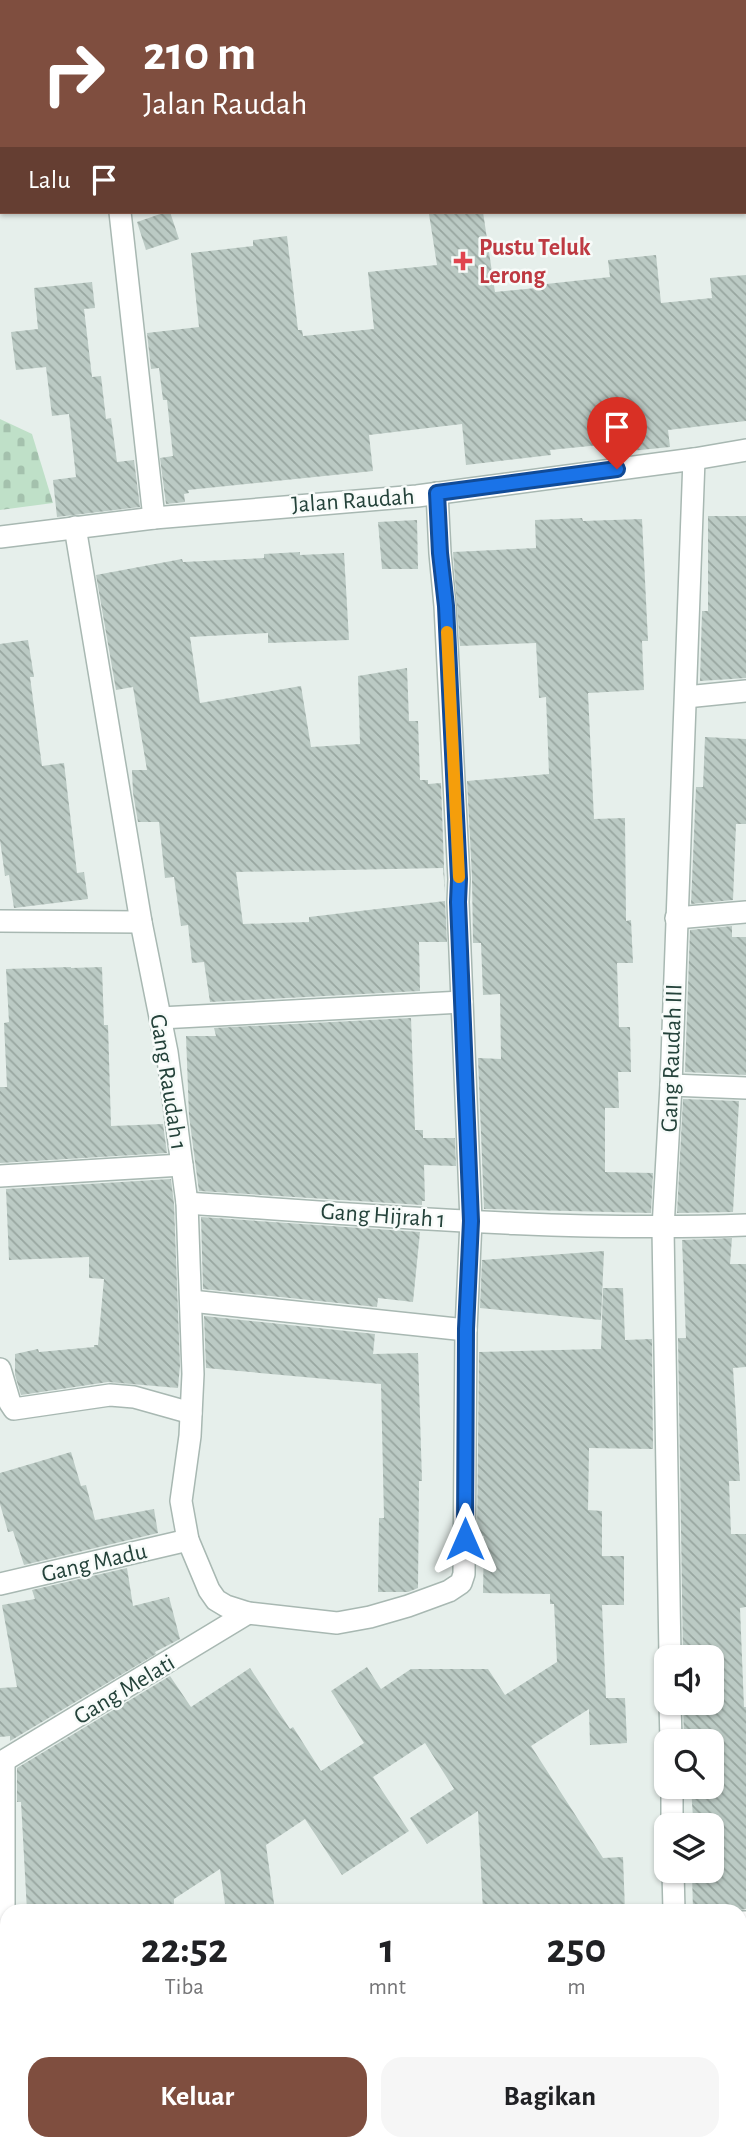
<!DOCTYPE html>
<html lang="id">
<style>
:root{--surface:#fff;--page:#f6f6f6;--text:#202124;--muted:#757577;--accent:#7f4e3f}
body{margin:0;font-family:"Alegreya Sans",sans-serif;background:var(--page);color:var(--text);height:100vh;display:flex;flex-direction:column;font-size:26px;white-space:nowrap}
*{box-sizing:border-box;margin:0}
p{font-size:23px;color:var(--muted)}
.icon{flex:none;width:38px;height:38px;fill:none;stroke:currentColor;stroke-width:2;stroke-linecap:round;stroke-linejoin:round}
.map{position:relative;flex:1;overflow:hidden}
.panel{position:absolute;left:0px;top:1904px;width:747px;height:247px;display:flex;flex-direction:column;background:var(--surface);border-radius:21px 21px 0 0;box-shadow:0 2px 5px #0004}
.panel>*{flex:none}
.banner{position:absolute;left:0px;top:0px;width:747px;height:214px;box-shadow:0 2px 5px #0004;background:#7f4e3f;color:#fff;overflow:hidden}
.fabs{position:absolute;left:654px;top:1645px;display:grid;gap:14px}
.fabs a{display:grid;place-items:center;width:70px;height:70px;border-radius:14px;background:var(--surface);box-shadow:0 2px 5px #0004;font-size:35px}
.pin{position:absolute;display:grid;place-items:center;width:60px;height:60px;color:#fff;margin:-72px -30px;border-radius:50% 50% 50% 0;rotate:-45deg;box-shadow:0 0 7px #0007}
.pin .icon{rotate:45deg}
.me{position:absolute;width:77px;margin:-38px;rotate:0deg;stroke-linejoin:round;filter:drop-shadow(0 0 5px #0008)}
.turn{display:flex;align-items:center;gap:24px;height:147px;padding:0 28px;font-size:32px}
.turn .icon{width:91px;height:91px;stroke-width:2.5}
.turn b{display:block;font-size:49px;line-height:60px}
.then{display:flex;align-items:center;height:66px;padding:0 28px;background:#0003;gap:14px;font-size:26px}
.eta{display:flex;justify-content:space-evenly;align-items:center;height:119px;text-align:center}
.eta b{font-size:42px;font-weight:700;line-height:49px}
.primary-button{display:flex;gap:14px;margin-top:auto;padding:14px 28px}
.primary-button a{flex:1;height:80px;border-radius:21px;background:var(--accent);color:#fff;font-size:28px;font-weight:700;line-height:80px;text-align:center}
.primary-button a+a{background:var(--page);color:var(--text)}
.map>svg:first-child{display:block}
.cemetery{fill:url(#cemetery-stones)}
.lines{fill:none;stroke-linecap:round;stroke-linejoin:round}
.stream{stroke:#8ec9d4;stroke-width:10}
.building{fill:url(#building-back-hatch)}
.minor-casing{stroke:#a8b8b2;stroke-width:24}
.minor{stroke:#fff;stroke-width:21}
.route-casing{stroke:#114b97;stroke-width:18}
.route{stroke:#1a73e8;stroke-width:12}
.slow{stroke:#f59e0b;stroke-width:12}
.health-dot{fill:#e0444e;stroke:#f7fbf9;stroke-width:2.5}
.labels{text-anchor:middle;stroke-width:5;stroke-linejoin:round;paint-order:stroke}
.health-label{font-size:24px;font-weight:bold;fill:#be3a42;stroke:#f7fbf9;text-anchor:start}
.street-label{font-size:24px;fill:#24423a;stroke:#f7fbf9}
</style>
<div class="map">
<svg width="746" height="2150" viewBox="0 0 746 2150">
<defs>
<pattern id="cemetery-stones" width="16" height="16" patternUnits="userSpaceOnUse" patternTransform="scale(1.75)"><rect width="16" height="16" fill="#bfe0c8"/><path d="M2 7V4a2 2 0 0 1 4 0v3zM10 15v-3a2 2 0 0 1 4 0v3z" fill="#a4c1ad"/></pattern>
<pattern id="building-back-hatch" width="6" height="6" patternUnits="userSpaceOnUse" patternTransform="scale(1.75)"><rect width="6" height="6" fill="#bbcac4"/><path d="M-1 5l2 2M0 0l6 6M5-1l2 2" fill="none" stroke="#98a6a0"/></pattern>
</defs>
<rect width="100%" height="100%" fill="#e6efeb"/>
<path class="cemetery" d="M0 419 32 434 53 503 0 510Z"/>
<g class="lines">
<g class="stream">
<path d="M571 0H579"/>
<path d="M90 2 93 0"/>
<path d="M0 51 2 50"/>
</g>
</g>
<g class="building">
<path d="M166 212H170L179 239 146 250 137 222Z"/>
<path d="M445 212H483L495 292 546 287V284L610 277 608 260 656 255 661 303 712 298 710 278 746 275V421L668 430 670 447 621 452 620 443 550 450 551 455 466 465 462 424 369 435 373 471 188 490 189 493 184 494 185 502 166 504 160 458 173 456 167 400H163L159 368 151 369 147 333 199 327 191 253 253 246V240L287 236 298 330H302L303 336 374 329 368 272 437 265 429 214Z"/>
<path d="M92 282 95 308 84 309 92 377 101 376 106 419 111 418 117 462 134 460 140 507 57 517 53 480 76 477 69 414 52 416 46 367 16 370 11 332 38 329 34 288Z"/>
<path d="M708 516H746V678L700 681 702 611H708Z"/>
<path d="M582 518 583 521 642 519 648 641H642L644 690 588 693 594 819 625 818 626 921 631 920 633 963H617L619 1027H630L631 1072H618L619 1108H605V1172L653 1173 651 1213 484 1209 478 1058 501 1059 500 994 483 995 481 943H473L472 878 467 781 549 774 546 697 539 698 536 643 460 646 453 552 536 548 535 520Z"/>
<path d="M417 520 418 569H382L378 522Z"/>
<path d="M300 552V555L344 553 349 640 268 643V633L190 637 200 703 301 686 311 747 360 744 358 676 407 668 409 721H418L420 780H428V784L441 783 445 894 443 868 236 872 243 924 309 922V917L445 901 447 942H419L420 991 210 1002 204 962 192 963 188 925 181 926 174 877 165 878 159 822H138L133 793 132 770H147L133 687 116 690 96 575 182 559 183 562 264 558V554Z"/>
<path d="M28 640 34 677H30L42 766 64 763 77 873 84 872 88 899 14 908 9 875 5 876 0 840V644Z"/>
<path d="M705 737 746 739V824H736L733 900 691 904 696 787H703Z"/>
<path d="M732 926V937H746V1075L685 1072 690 930Z"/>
<path d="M71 967V968L102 967 104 1025H108L111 1126 163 1124 167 1153 0 1163V1087H7L4 1023 9 1022 6 969Z"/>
<path d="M411 1018 415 1130H423V1138H455L456 1166 424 1165 425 1201H422V1205L199 1191 189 1116 186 1036H216L214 1028Z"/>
<path d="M683 1099 739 1101 733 1212 677 1213Z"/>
<path d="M171 1179 174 1204 180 1365 178 1388 108 1382 21 1395 15 1375V1354L38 1349 39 1352 94 1347V1345H98L104 1279 89 1278V1257L9 1260 6 1189Z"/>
<path d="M201 1217 420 1232 413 1302 378 1298 377 1307 203 1289Z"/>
<path d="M732 1238 730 1264H746V1367L733 1368 740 1481H729L731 1534H746V1607L740 1608 744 1707H746V1909L733 1911H693L692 1873H686V1871H712V1825H685V1818H693L691 1787H712V1741H689L688 1739H684L683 1703H712V1657H683L678 1338H686L682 1240Z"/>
<path d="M604 1251 601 1320 480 1308 482 1260Z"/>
<path d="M603 1288H623L625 1340 652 1339 653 1449 589 1448 588 1510 602 1511V1556H624V1605H602L606 1698H625L627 1743 590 1745 589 1709 531 1746 603 1858 623 1857 625 1911H483L478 1811 427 1844 410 1818 454 1789 425 1743 373 1777 409 1831 342 1875 305 1819 266 1845 275 1911H226L220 1869 174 1899V1911H27L21 1802H17V1768L170 1676 191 1707 250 1668 290 1729 293 1727 321 1771 364 1743 331 1691 367 1667 381 1689 411 1669H488L505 1695 557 1662 554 1604H550V1594L483 1593 484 1536H477L479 1352 601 1349Z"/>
<path d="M204 1316 375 1334 373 1354 418 1353 422 1481H419L418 1588 408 1592H378L379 1518H384L381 1384 206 1368Z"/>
<path d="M71 1452 81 1486 86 1485 95 1520 154 1509 158 1533 24 1565 13 1531 8 1532 0 1504V1473Z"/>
<path d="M127 1568 133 1606 169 1597 180 1639 155 1652 156 1654 10 1741V1736L0 1737V1688L17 1687 2 1605 35 1599 32 1590Z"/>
</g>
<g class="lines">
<g class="minor-casing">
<g id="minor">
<path d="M0 170 2 169"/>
<path d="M120 212 154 518"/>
<path d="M75 527 141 922 167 1052 187 1203 193 1374 190 1436 181 1501 188 1540 209 1590 216 1600 226 1606 248 1613 337 1623 370 1617 408 1606 449 1591 461 1583 464 1574 466 1330 471 1221 458 902 459 879 445 606 440 553 437 493"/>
<path d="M0 537 154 518 417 496 694 459 746 450"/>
<path d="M686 697 746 691"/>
<path d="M676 918 746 912"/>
<path d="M0 921 141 922"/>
<path d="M160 1018 462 1002"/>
<path d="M671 1085 746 1088"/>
<path d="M0 1176 182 1165"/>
<path d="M187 1203C373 1215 560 1232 746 1225"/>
<path d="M191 1301 466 1330"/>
<path d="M0 1369 10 1403 14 1409 110 1395 134 1397 191 1413"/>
<path d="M0 1584 188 1540"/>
<path d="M670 1657 663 1228 671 1085 694 459"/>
<path d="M670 1703 671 1741"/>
<path d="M0 1763 248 1613"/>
<path d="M672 1787V1825"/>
<path d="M673 1871 674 1911"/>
<path d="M740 1922H746"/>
<path d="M0 2076 4 1965V1762"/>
<path d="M0 2129 7 2128"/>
<path d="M391 2144 392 2150"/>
<path d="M694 2144 695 2150"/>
</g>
</g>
<use href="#minor" class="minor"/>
</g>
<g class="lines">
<g class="route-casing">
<path id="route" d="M465 1539 466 1329 471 1221 458 902 459 879 446 606 440 553 437 493 617 469"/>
</g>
<use href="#route" class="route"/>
<path class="slow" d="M447 632 459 877"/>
</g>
<path class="health-dot" d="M459.5 250.5h7v7h7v7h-7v7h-7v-7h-7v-7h7z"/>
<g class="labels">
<g class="health-label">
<text x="479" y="255">Pustu Teluk<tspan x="479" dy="28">Lerong</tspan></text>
</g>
<g class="street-label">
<text transform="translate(353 500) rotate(-4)" y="8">Jalan Raudah</text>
<text transform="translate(671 1058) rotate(-88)" y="8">Gang Raudah III</text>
<text transform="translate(169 1082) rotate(81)" y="8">Gang Raudah 1</text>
<text transform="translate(383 1215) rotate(4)" y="8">Gang Hijrah 1</text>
<text transform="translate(94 1562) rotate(-13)" y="8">Gang Madu</text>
<text transform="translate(124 1689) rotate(-31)" y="8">Gang Melati</text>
</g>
</g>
</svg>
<div class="fabs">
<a><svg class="icon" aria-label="sound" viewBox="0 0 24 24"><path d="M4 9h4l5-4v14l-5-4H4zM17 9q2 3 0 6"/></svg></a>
<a><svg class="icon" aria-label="search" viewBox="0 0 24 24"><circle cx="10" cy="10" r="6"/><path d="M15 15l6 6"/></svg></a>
<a><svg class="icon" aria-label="layers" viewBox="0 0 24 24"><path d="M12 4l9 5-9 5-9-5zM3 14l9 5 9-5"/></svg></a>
</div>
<div class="pin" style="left:617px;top:469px;background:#d93025"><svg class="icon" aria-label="arrive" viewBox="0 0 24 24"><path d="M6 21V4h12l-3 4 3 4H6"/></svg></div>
<svg class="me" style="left:465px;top:1539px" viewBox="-20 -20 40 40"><path d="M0-17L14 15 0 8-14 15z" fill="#1a73e8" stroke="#fff" stroke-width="4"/></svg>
<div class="banner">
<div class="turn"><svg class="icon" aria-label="right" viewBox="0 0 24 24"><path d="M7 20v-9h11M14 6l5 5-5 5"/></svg><div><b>210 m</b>Jalan Raudah</div></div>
<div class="then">Lalu<svg class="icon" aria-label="arrive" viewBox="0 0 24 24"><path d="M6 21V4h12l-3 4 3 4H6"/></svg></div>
</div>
<section class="panel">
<div class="eta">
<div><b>22:52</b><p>Tiba</p></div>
<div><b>1</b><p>mnt</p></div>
<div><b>250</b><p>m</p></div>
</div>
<div class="primary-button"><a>Keluar</a><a>Bagikan</a></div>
</section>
</div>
